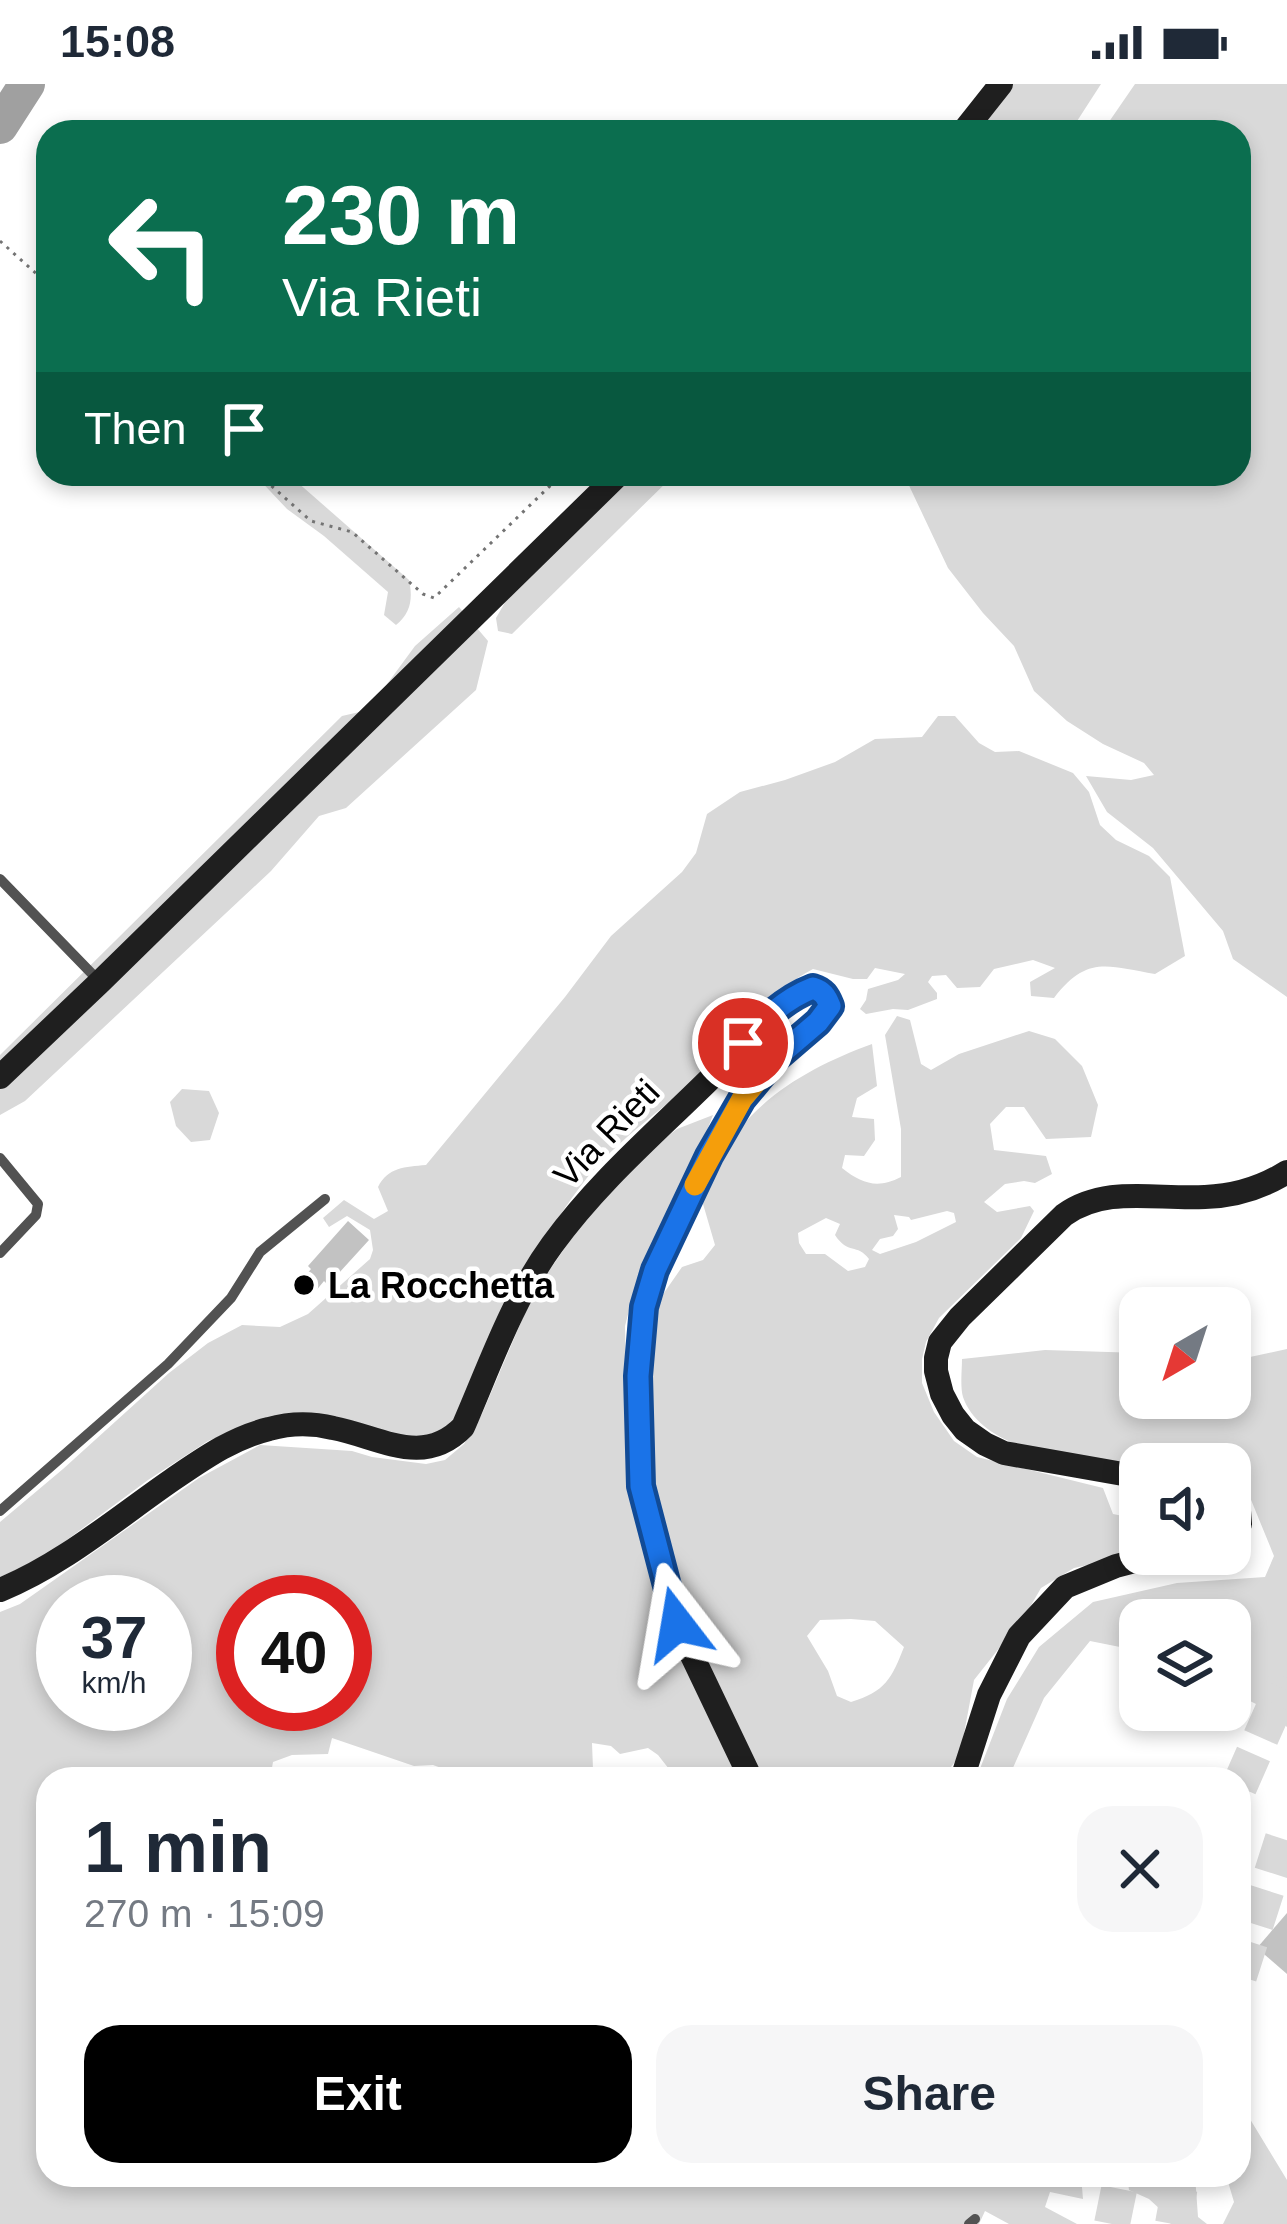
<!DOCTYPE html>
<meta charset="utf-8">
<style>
:root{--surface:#fff;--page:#f6f6f7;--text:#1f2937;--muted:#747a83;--accent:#000}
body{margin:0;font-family:Arial,sans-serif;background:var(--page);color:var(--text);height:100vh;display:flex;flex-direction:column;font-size:45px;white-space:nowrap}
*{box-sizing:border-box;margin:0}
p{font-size:39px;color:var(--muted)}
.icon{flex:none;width:66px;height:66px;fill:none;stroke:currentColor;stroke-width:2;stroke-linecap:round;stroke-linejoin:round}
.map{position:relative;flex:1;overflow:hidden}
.panel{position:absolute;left:36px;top:1683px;width:1215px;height:420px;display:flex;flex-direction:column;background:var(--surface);border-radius:36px;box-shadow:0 6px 18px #0003}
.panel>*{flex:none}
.banner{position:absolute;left:36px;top:36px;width:1215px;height:366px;border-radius:36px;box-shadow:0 6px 18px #0003;background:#0b6e4f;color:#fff;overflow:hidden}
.needle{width:78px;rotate:219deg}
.buttons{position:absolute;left:1119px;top:1203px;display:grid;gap:24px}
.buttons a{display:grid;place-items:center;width:132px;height:132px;border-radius:24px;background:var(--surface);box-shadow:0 6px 18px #0003;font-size:60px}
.speed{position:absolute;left:36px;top:1491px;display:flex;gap:24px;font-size:60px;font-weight:700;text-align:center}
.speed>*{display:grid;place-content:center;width:156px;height:156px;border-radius:50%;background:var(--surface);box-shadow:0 6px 18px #0003;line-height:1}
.speed small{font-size:30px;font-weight:400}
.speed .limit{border:18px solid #d22;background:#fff;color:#111}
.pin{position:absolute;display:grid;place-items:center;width:102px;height:102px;color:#fff;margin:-51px;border:6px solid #fff;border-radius:50%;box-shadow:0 3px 12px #0007}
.me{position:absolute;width:132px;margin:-66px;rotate:346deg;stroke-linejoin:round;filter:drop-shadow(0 0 9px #0008)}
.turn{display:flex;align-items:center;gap:42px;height:252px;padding:0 48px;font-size:54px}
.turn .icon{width:156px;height:156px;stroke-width:2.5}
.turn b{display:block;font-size:84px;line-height:102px}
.then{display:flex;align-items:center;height:114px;padding:0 48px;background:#0003;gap:24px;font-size:45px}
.round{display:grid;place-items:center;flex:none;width:126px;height:126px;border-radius:36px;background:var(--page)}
.head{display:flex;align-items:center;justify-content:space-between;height:204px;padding:0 48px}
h1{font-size:72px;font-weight:700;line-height:90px}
.cta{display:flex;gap:24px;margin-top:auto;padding:24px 48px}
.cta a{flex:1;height:138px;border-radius:36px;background:var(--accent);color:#fff;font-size:48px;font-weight:700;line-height:138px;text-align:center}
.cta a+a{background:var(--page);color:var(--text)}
.status{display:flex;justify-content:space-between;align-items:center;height:84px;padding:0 60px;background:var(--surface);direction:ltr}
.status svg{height:33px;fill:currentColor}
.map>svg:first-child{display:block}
.green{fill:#d9d9d9;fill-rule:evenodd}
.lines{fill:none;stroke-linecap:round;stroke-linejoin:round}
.river{stroke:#a0a0a0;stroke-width:36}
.building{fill:#c2c2c2}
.highway-tunnel{stroke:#d9d9d9;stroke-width:36;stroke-dasharray:36 18;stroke-linecap:butt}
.path{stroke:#747474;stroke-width:3;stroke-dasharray:3 6;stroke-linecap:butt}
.lane{stroke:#525252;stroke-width:10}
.secondary{stroke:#1f1f1f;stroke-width:24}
.route-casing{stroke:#114b97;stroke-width:30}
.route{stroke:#1a73e8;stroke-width:21}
.slow{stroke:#f59e0b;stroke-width:21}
.poi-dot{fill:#000;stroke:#fff;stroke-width:4.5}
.labels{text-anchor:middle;stroke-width:9;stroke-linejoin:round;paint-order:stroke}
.street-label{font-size:36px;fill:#000;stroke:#fff}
.poi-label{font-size:36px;font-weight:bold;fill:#000;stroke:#fff;text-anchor:start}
</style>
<div class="status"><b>15:08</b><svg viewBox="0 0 49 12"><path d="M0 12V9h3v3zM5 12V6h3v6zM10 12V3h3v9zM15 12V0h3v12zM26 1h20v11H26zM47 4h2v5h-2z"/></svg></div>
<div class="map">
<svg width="1287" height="2140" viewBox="0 0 1287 2140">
<rect width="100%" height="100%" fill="#fff"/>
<g class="green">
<path d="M1005 0H1101L1070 48H973Z"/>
<path d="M1135 0H1287V913L1233 875 1223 847 1153 764 1107 728 1086 692 1131 696 1154 691 1144 679 1103 660 1067 637 1034 607 1014 562 983 529 948 484 905 393V390H1239V48H1102Z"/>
<path d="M254 390H288L409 496C413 514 411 529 396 541L384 531 388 508 324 452 287 425Z"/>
<path d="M632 390H675L512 550 498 547 496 534 511 508Z"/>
<path d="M459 523 488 557 476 606 346 724 319 732 271 787 25 1017 0 1031V971L342 632 368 626 415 562Z"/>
<path d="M938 632H955L979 659 995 668 1019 667 1073 689 1089 708 1100 741 1116 756 1149 772 1170 793 1185 872 1155 890C1107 882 1087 871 1054 914L1031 912 1030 898 1055 884 1033 876 994 885 980 903 957 904 946 891 932 892 928 898 937 909V915L908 926 893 925 866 930 860 925 866 916 868 905 898 896 905 890 875 884 867 895H853L813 885C772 906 746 947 714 979 671 1021 616 1054 580 1103 527 1173 493 1258 454 1336L438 1353 417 1357 247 1341 208 1357 148 1396 41 1475 0 1493V1438L63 1385 169 1289 208 1259 242 1241 280 1243 308 1230 370 1175 373 1166 370 1146 347 1132 329 1143 323 1134 344 1116 374 1135 388 1127 378 1103C388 1083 405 1083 426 1081L565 913 611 852 682 788 696 769 707 730 740 708 785 696 835 678 875 655 922 653Z"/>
<path d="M897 932 910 936 921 980 931 986 959 970 1029 947 1055 955 1082 982 1098 1021 1091 1053 1046 1055 1024 1023H1006L990 1040 994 1066 1046 1072 1052 1090 1035 1099 1024 1097 1005 1100 984 1118 997 1128 1030 1122 1034 1127 1021 1154 939 1234 926 1258 922 1275V1299L934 1328 954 1357 977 1373 1103 1404 1113 1430 1128 1433 1140 1430V1470L1074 1484 1041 1504 1026 1530 974 1596 960 1671 948 1687V1695H763L694 1565 689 1530 679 1510 662 1451 650 1386 649 1267 657 1219 682 1183 703 1176 715 1161 701 1113C716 1086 729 1055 751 1032 784 998 828 976 872 960L877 1002 857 1014 852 1033 874 1035 875 1056 864 1072 845 1071 842 1084C862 1100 878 1105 901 1093V1045L885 951ZM947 1127 954 1129 956 1138 916 1158 880 1170 872 1166 880 1155 893 1152 898 1145 894 1131 909 1133 911 1136ZM826 1134 840 1140 835 1151C848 1171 857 1159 869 1175L865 1183 848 1187 825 1170H806L799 1159 798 1149ZM851 1535 875 1537 904 1563C892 1594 885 1608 851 1618L837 1612 828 1587 807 1552 820 1536Z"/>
<path d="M182 1005 209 1007 219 1029 210 1056 191 1058 176 1042 170 1018Z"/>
<path d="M713 1031 656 1176 633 1211 625 1242 627 1350 632 1407 637 1439 657 1502 748 1695H637L638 1693 669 1685 658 1671 648 1664 620 1670 611 1662 592 1659 593 1685 582 1695H472L433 1681 414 1682 332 1654 328 1670 292 1671 273 1678 270 1695H48V2091H1081L1083 2115 1050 2108 1045 2123 1077 2140H1009L985 2127 979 2140H0V1528L20 1520 199 1394 260 1361 352 1367 372 1373 426 1380 445 1376 464 1360 482 1330 533 1210 587 1132 649 1066 677 1045ZM63 1518H165V1620H63ZM243 1518H345V1620H243Z"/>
<path d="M1287 1265V1643L1264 1624 1230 1607V1536H1140V1567L1090 1557 1044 1614 1008 1695H976L1007 1615 1039 1563 1093 1518 1177 1499 1265 1493 1274 1472 1247 1406 1230 1403V1380H1140V1388C1088 1378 983 1371 963 1313 960 1302 962 1286 962 1275L1045 1266 1140 1269V1314H1230V1272L1250 1273Z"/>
<path d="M1239 2017 1287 2096V2140H1223L1234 2118 1226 2091H1239Z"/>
<path d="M1127 2091H1195L1198 2133 1207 2140H1170L1173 2137 1149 2115 1129 2106Z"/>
</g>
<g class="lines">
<path class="river" d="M0 42 27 0"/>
</g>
<g class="building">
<path d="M348 1137 369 1156 328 1201 324 1197 310 1214 296 1203 311 1185 308 1182Z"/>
<path d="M1287 1829V1890L1257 1864Z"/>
</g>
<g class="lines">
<g class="highway-tunnel">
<path d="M1239 1703 1287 1594"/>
<path d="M1239 1892 1287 1742"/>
<path d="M1112 2140 1122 2091"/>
<path d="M1173 2140 1182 2091"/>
</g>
<g class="path">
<path d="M0 157 48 200"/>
<path d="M258 390 311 437 352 448 423 510 434 514 553 399 572 390"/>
</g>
<g class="lane">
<path d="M0 795 98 896"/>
<path d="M0 1074 38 1120 36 1131 0 1169"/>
<path d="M0 1427 168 1280 231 1214 260 1168 325 1115"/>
<path d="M969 2140 975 2135"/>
</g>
<g class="secondary">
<path d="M963 48 1001 0"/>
<path d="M0 993 100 898 619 390"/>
<path d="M1140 1393 1004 1369 985 1360 965 1346 953 1331 942 1310 936 1287V1274L940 1258 960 1233 1064 1131C1106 1101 1156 1116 1205 1113 1234 1112 1263 1103 1287 1088"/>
<path d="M1230 1415 1239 1427 1240 1440 1230 1452"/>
<path d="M0 1506C62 1481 117 1434 172 1396 203 1375 232 1354 269 1345 290 1339 313 1339 333 1344 380 1353 423 1384 463 1343 490 1281 512 1216 552 1161 600 1095 660 1045 717 988 734 971 748 949 766 933 780 921 803 901 822 907L830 922 818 937 776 974 742 1015 709 1072 655 1186 644 1224 638 1292 641 1402 677 1540 751 1695"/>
<path d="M962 1695 989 1611 1019 1552 1065 1503 1116 1482 1162 1470"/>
</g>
</g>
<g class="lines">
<g class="route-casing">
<path id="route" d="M677 1540 641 1402 638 1292 644 1223 655 1186 709 1072 742 1015 776 974 818 938 830 922C826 912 823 907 813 904 784 915 762 937 743 959"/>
</g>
<use href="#route" class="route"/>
<path class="slow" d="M695 1101 742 1015 782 968"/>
</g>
<circle class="poi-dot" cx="304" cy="1201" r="12"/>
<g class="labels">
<g class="street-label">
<text transform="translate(606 1049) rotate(-46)" y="13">Via Rieti</text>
</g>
<g class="poi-label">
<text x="328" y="1214">La Rocchetta</text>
</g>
</g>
</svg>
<div class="buttons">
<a><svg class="needle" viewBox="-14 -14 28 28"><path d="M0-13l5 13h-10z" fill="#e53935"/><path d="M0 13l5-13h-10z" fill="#747a83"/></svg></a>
<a><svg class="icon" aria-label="sound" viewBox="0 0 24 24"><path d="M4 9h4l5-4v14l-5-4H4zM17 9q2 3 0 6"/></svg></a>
<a><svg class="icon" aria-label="layers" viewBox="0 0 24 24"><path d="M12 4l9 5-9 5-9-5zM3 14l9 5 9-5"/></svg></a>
</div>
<div class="speed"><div>37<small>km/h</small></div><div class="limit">40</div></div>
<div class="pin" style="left:743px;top:959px;background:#d93025"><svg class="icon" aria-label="arrive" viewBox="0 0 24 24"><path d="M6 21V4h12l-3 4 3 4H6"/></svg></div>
<svg class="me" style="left:677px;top:1540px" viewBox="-20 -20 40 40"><path d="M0-17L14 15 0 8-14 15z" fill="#1a73e8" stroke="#fff" stroke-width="4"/></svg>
<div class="banner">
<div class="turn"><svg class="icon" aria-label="left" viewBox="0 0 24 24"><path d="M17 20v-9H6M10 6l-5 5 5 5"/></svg><div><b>230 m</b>Via Rieti</div></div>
<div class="then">Then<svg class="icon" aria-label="arrive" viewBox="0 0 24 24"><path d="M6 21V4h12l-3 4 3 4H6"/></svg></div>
</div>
<section class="panel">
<div class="head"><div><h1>1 min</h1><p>270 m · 15:09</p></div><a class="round"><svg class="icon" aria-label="close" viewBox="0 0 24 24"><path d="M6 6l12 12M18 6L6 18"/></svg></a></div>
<div class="cta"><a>Exit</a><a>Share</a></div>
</section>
</div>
